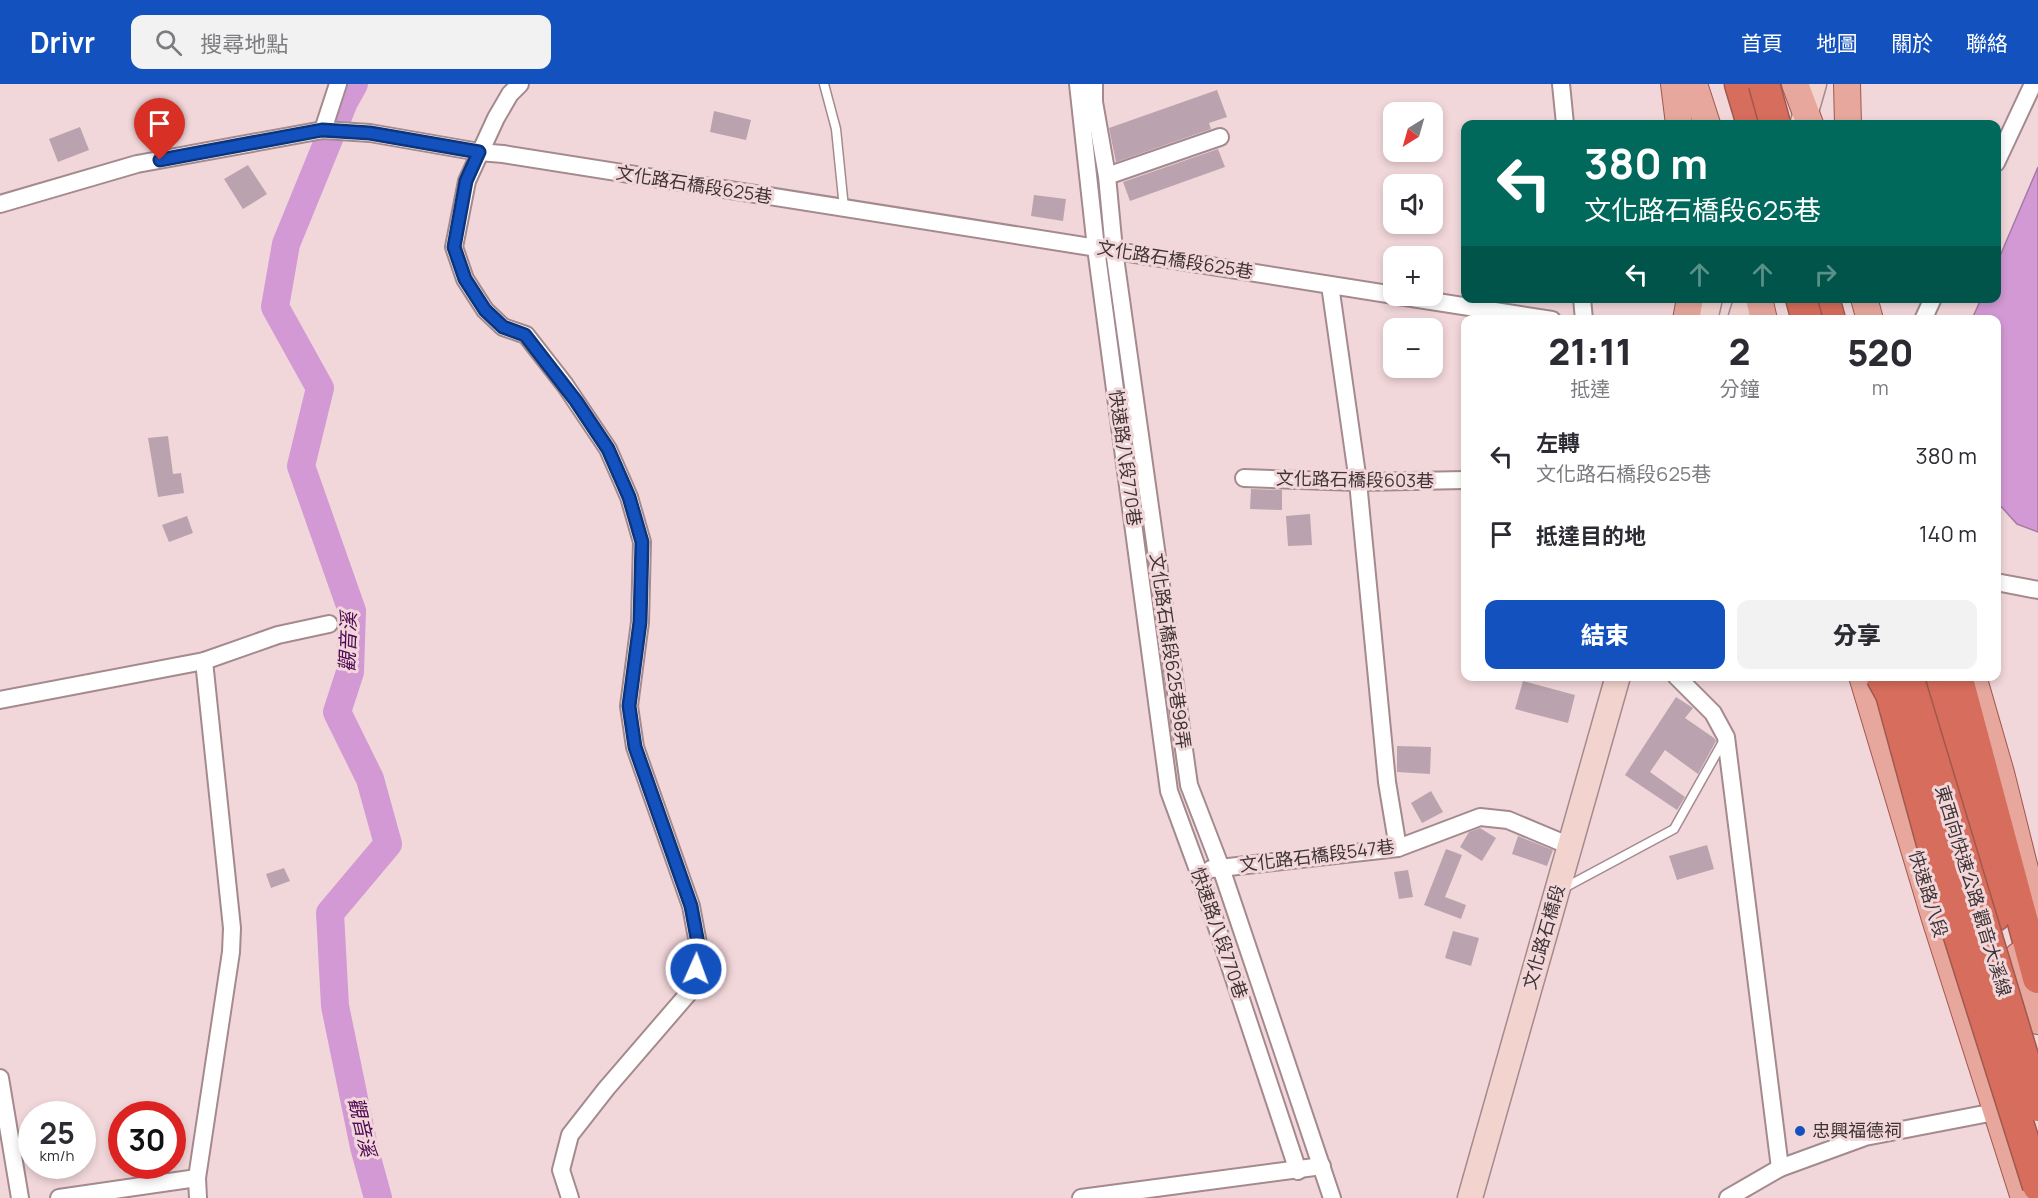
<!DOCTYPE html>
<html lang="zh-TW">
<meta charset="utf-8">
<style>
:root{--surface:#fff;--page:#f2f2f3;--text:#2b2b33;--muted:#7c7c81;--accent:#1352be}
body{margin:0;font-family:Manrope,"Noto Sans TC",sans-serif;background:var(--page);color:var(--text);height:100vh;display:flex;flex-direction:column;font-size:22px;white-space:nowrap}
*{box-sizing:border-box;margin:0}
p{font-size:20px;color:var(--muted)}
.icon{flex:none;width:33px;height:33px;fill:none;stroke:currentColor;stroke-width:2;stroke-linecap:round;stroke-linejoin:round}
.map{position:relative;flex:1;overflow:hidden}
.panel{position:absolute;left:1461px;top:231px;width:540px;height:366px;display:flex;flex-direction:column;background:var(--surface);border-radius:12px;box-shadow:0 3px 9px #0003}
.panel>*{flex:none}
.guide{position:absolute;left:1461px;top:36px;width:540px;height:183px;border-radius:12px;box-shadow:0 3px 9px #0003;background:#00695c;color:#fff;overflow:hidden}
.needle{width:39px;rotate:217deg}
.fabs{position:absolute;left:1383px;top:18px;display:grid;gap:12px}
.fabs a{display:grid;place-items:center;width:60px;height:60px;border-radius:12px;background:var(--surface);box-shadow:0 3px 9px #0003;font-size:30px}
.speed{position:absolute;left:18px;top:1017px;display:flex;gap:12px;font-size:30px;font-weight:700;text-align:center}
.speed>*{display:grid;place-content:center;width:78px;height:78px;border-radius:50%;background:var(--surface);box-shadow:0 3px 9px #0003;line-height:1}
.speed small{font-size:15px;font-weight:400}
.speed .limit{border:9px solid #d22;background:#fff;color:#111}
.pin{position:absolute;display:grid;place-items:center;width:51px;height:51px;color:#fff;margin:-62px -26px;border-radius:50% 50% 50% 0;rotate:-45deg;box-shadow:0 0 6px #0007}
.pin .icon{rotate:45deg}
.me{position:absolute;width:66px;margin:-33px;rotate:2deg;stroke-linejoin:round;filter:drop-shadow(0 0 4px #0008)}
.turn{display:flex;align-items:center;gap:21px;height:126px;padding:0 24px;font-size:27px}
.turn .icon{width:78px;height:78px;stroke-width:2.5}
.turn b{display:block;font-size:42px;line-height:51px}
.lanes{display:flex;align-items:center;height:57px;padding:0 24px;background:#0003;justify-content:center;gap:30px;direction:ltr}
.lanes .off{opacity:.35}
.eta{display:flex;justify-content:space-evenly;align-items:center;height:102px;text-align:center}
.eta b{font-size:36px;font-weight:800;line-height:42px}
.primary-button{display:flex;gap:12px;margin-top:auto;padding:12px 24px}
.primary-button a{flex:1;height:69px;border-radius:12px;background:var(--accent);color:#fff;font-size:24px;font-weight:800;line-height:69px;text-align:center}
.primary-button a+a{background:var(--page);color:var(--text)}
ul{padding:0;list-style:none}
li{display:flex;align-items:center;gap:18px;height:78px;padding:0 24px}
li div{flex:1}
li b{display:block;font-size:22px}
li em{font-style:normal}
header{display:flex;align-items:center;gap:36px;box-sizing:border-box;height:84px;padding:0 30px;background:var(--accent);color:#fff}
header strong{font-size:28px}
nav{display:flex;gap:33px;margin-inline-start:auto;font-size:21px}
.search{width:420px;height:54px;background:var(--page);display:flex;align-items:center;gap:15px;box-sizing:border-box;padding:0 21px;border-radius:12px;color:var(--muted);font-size:22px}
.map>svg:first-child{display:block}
.water{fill:#d399d5;stroke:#a67aa5;stroke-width:1.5}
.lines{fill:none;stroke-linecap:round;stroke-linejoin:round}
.river{stroke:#d399d5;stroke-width:28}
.building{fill:#baa3ae}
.lane-casing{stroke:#a48a8e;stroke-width:11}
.street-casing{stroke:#a48a8e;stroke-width:20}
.secondary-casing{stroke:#a48a8e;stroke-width:27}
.primary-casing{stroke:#a1584e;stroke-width:28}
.highway-casing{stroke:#a1584e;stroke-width:33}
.lane{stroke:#fff;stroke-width:8}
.street{stroke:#fff;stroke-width:16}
.secondary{stroke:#f3d3ce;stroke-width:24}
.primary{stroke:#e7a79d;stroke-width:26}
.highway{stroke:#d76d5c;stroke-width:30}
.highway-bridge-casing{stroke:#a1584e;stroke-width:33;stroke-linecap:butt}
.highway-bridge{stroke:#d76d5c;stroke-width:30}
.route-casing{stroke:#0c357c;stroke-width:15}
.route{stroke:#1352be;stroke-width:10}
.poi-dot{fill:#1352be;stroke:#f2d7da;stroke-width:2}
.labels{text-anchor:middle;stroke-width:6;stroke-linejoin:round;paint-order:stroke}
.street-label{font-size:18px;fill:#3d3234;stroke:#f2d7da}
.poi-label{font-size:18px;fill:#3d3234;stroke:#f2d7da;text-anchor:start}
.water-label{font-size:20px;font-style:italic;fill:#500955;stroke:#f2d7da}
</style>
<header>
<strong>Drivr</strong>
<div class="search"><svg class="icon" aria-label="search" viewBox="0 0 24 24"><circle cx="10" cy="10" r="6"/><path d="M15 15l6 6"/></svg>搜尋地點</div>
<nav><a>首頁</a><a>地圖</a><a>關於</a><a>聯絡</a></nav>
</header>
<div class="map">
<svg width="2038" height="1114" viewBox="0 0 2038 1114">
<rect width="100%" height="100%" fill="#f2d7da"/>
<path class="water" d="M2038 83V448L2017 440 1997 418 1996 236 1972 235 1981 215 1996 214 1997 179Z"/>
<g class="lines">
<path class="river" d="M354 0 344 18 286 160 275 223 320 304 301 382 352 527 350 588 337 628 370 695 388 760 330 829 335 922 364 1063 378 1114"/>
</g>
<g class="building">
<path d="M1217 6 1227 33 1209 39 1211 45 1116 78 1109 44Z"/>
<path d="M714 27 751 36 746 56 710 48Z"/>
<path d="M80 43 89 66 58 78 49 55Z"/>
<path d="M1218 65 1225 83 1130 117 1123 98Z"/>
<path d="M248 81 267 110 243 125 224 95Z"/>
<path d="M1034 111 1066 115 1063 137 1031 132Z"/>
<path d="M168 352 173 390 181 389 184 409 158 413 148 354Z"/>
<path d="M1251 405 1282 406V426L1250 425Z"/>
<path d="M1310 430 1312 461 1288 462 1286 432Z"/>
<path d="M187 432 193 449 169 458 162 441Z"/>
<path d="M1523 597 1575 611 1568 639 1515 625Z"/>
<path d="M1676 613 1693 624 1685 634 1714 654 1716 657 1698 690 1665 666 1650 688 1685 713 1677 726 1625 691Z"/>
<path d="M1397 662 1431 663 1430 690 1397 688Z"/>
<path d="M1431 707 1443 728 1422 739 1411 719Z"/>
<path d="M1480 744 1496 754 1482 777 1460 763 1469 748Z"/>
<path d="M1518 752 1553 766 1547 782 1512 770Z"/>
<path d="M1707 761 1714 785 1677 796 1669 772Z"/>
<path d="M1446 765 1462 771 1445 813 1466 821 1461 835 1424 821Z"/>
<path d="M284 784 290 797 271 804 266 790Z"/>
<path d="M1408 786 1413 813 1399 815 1394 788Z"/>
<path d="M1453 847 1479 854 1471 882 1445 874Z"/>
</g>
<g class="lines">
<g class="lane-casing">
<g id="lane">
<path d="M824 0 836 45 844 124"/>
<path d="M1564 804 1674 745 1724 656"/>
</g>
</g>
<g class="street-casing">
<g id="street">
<path d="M520 0 510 10 496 34 467 97 454 163 465 195 485 226 503 243 526 251 565 301 608 365 629 413 642 458 640 538 629 622 635 663 691 822 699 865 693 904 606 1005 570 1051 561 1086 570 1114"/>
<path d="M1078 0 1096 164 1169 707 1198 786 1298 1087"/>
<path d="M1094 0V18L1107 92 1114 166 1189 701 1221 784 1332 1114"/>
<path d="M1561 0 1565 40"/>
<path d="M323 46 338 0"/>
<path d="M1996 79 2033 0"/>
<path d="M1107 92 1220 53"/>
<path d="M0 120 137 80 323 46 370 49 479 68 503 70 1394 211"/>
<path d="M1330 201 1358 398 1387 698 1398 764"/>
<path d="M1399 212 1552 236"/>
<path d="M1582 214 1584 236"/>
<path d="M1923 236 1933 214"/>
<path d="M1244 394 1358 398 1466 396"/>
<path d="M1996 498 2038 506"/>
<path d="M1676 592 1713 629 1726 653 1780 1084"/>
<path d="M0 616 204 577 278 551 329 540"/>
<path d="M1211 785 1398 764 1480 733 1508 736 1570 762"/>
<path d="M0 994 20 1114"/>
<path d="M59 1114 197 1094"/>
<path d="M198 1114 197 1094 231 868 232 844 204 577"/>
<path d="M1081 1114 1322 1082"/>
<path d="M1728 1114 1780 1084 1865 1053 2005 1026"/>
</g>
</g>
<g class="secondary-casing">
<g id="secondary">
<path d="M1803 38 1814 0"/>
<path d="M1705 236 1710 214"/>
<path d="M1740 236 1747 214"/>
<path d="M1470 1114 1618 592"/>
</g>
</g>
<g class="primary-casing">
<g id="primary">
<path d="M1674 0 1679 40"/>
<path d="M1694 0 1707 40"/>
<path d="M1795 0 1810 40"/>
<path d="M1847 0 1848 40"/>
<path d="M1759 214 1764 236"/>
<path d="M1864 214 1870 236"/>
<path d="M1686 236 1690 214"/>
<path d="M1862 592 1935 835 2024 1114"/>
<path d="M1973 592 2001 689 2038 837"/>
<path d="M2018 872 2038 937"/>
</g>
</g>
<g class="highway-casing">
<g id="highway">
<path d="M1740 0 1752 40"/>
<path d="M1824 214 1830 236"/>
<path d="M1929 592 1995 832"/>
<path d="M1957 592 2038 894"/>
</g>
</g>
<use href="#lane" class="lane"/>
<use href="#street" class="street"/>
<use href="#secondary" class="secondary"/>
<use href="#primary" class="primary"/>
<use href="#highway" class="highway"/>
<g class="highway-bridge-casing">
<g id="highway-bridge">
<path d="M1764 0 1775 40"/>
<path d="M1801 214 1807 236"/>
<path d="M1881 592 1891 610 1946 811 2038 1102"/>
<path d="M1908 592 2038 1022"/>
</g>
</g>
<use href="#highway-bridge" class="highway-bridge"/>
</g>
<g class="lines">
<g class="route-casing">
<path id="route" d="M160 76 322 46 370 49 479 68 466 97 454 163 465 195 485 226 503 243 525 251 576 317 608 365 629 413 642 458 640 538 629 622 635 663 691 822 699 865 696 885"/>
</g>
<use href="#route" class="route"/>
</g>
<circle class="poi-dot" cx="1800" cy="1047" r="6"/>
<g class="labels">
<g class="street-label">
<text transform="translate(694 101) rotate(9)" y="6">文化路石橋段625巷</text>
<text transform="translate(1175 176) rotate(9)" y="6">文化路石橋段625巷</text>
<text transform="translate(1125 374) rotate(82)" y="6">快速路八段770巷</text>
<text transform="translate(1355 396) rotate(1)" y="6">文化路石橋段603巷</text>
<text transform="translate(1170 567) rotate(82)" y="6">文化路石橋段625巷98弄</text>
<text transform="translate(1317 772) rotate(-7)" y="6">文化路石橋段547巷</text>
<text transform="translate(1973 807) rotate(73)" y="6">東西向快速公路 觀音大溪線</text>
<text transform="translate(1928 810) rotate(73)" y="6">快速路八段</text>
<text transform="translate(1219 849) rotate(71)" y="6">快速路八段770巷</text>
<text transform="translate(1544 853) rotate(-74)" y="6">文化路石橋段</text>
</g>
<g class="poi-label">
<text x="1812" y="1053">忠興福德祠</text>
</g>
<g class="water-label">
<text transform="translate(348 558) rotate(-88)" y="7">觀音溪</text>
<text transform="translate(362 1043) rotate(77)" y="7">觀音溪</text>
</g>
</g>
</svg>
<div class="fabs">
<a><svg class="needle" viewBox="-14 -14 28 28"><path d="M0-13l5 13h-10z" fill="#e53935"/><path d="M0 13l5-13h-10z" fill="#7c7c81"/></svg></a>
<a><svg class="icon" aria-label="sound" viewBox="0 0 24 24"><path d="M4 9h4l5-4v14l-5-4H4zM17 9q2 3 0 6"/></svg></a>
<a>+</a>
<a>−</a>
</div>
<div class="speed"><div>25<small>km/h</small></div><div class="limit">30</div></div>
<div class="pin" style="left:160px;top:76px;background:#d93025"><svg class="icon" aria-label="arrive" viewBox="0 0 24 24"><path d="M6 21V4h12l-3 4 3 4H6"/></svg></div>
<svg class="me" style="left:696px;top:885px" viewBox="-20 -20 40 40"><circle r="17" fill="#1352be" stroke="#fff" stroke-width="3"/><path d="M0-11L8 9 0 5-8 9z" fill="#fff"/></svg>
<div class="guide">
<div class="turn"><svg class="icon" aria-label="left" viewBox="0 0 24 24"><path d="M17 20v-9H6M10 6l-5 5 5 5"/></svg><div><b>380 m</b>文化路石橋段625巷</div></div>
<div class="lanes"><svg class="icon" aria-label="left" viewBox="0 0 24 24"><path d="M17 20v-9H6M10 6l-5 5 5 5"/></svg><svg class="icon off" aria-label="ahead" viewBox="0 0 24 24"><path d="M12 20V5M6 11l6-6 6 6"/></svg><svg class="icon off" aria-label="ahead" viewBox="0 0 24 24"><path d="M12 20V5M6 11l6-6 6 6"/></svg><svg class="icon off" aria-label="right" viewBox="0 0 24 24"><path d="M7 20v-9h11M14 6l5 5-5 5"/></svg></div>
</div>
<section class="panel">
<div class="eta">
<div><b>21:11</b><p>抵達</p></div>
<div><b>2</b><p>分鐘</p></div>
<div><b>520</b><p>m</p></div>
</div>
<ul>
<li><svg class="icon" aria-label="left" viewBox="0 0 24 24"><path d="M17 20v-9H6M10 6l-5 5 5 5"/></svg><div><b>左轉</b><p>文化路石橋段625巷</p></div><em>380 m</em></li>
<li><svg class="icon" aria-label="arrive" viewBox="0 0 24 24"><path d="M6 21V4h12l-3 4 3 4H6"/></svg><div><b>抵達目的地</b></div><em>140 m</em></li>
</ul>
<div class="primary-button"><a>結束</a><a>分享</a></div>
</section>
</div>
